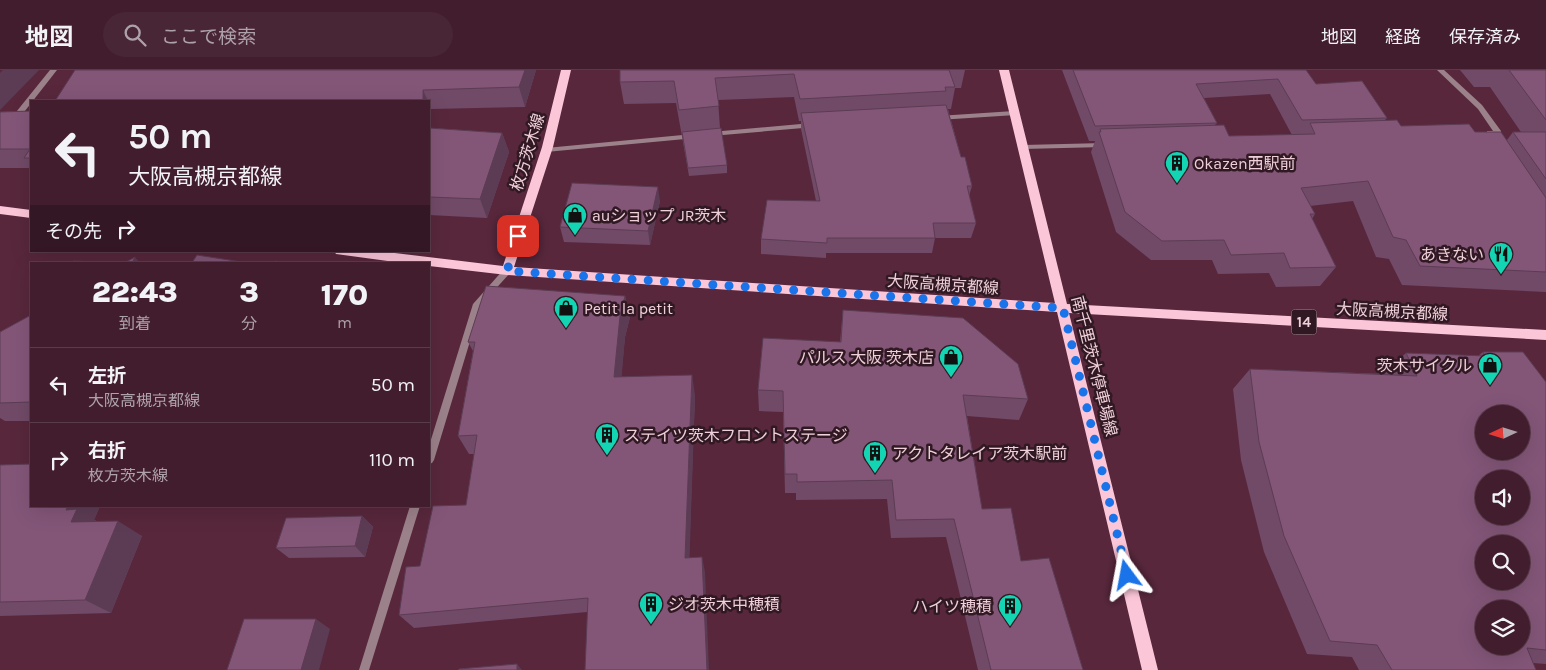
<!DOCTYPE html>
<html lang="ja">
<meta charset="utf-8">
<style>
:root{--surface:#421d2d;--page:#492635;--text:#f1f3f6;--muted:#aea2aa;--line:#5a3b49}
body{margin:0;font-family:Karla,"Noto Sans JP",sans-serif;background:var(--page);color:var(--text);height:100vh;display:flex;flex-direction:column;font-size:19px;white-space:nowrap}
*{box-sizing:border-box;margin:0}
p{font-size:16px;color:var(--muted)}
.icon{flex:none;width:28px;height:28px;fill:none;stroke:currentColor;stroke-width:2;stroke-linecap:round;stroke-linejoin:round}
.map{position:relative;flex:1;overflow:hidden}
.details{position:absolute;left:30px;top:192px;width:400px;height:245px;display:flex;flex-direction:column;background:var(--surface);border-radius:0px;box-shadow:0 5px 20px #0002,0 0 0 1px var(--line)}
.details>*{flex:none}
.hud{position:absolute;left:30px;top:30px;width:400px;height:152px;border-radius:0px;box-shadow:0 5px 20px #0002,0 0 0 1px var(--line);background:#421d2d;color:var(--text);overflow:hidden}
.needle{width:32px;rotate:266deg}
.controls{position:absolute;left:1475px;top:335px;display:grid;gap:10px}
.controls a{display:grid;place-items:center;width:55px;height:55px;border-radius:50%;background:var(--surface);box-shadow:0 5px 20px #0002,0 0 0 1px var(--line);font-size:25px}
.pin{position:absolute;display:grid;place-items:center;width:42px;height:42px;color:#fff;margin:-21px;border-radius:10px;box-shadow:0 2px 8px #0006}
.me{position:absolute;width:55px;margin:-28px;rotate:347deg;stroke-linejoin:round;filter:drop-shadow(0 0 4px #0008)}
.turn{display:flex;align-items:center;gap:18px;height:105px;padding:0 15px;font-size:22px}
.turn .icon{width:65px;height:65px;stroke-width:2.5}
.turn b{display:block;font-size:35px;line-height:42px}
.then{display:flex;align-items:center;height:48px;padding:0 15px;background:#0003;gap:10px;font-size:19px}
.eta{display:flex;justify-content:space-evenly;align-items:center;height:85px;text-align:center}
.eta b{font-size:30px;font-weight:800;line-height:35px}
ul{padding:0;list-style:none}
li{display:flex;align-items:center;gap:15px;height:75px;padding:0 15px;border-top:1px solid var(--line)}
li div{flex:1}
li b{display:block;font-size:19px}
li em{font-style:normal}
header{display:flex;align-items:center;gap:30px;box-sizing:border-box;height:70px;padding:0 25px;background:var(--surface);border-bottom:1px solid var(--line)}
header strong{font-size:24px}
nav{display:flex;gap:28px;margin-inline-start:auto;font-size:18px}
.search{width:350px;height:45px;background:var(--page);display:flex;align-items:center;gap:12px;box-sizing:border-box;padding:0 18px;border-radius:28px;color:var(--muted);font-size:19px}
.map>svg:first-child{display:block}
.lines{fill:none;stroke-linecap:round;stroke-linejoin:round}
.minor{fill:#9b818a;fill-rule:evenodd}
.major{fill:#fcc6d9;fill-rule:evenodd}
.wall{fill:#714a67;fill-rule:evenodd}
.shaded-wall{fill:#5c3c54}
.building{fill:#835678;stroke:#5c3c54;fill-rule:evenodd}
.route{stroke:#1a73e8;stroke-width:9;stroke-dasharray:0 16.2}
.labels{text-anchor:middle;stroke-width:5;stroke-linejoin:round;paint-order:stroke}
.shield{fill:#301922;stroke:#b698a2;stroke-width:1}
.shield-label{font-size:15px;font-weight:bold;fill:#efcfd9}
.street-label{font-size:16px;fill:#efcfd9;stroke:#301922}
.poi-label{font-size:16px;fill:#efcfd9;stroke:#301922;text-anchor:start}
</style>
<header>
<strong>地図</strong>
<div class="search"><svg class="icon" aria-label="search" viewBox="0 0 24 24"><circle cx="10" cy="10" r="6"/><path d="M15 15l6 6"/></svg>ここで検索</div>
<nav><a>地図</a><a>経路</a><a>保存済み</a></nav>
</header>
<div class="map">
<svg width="1546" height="600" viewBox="0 0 1546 600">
<rect width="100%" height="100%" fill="#58273c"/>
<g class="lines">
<g class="minor">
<path d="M50 0H57L3 69H0V62Z"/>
<path d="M1437 0H1444L1482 35 1501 61V65H1487V61H1493L1478 39Z"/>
<path d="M1014 41H1016V45L938 50 934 48 938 46Z"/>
<path d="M812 53H815V57L711 66 707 64 711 62Z"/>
<path d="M693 64H696V68L546 82 542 80 546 78Z"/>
<path d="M1104 73 1108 75 1104 77 1023 79 1019 77 1023 75Z"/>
<path d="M507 198 511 201 510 203 481 235 434 390 432 393 429 394V376L473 234 504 199Z"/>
<path d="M410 436H420L369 600H359Z"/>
</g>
<g class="major">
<path d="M561 0H571L553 77 514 197 1055 233 999 0H1009L1067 234 1546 260V270L1069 243 1158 600H1142L1057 242 507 205 429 196V194H410L336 184 334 181H378L503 196 542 77Z"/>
<path d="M0 136 31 140V148L0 144Z"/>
</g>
</g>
<g class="wall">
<path d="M536 0 525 37 431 39V58L502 63 509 82 487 148 429 145V31H55Z"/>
<path d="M620 0H965L961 18H955L951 39H948L961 87 972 116 969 126 976 153 971 168H935L932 183H826V188L761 184V169L816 131 801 59V51H799L794 27 718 30 720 58 727 95V103L689 106 676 33 624 34 620 12Z"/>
<path d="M1062 0H1306L1316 14 1387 48 1385 50 1401 56 1475 62 1507 70 1513 62H1521L1490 17H1474L1460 0H1546V222L1402 215 1389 189 1376 187 1353 131 1310 136 1315 144 1312 149 1336 197 1320 216 1276 217 1269 203 1218 204 1212 190H1151L1116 162 1091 82 1095 71H1089ZM1270 24 1292 65 1229 66 1215 55 1217 53 1204 28Z"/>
<path d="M31 41V98H0V42Z"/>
<path d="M660 131 650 175 564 172 560 157Z"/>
<path d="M625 226 630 247 625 267 621 307 695 325 689 488 705 502 587 542 414 558 399 545 420 496 466 435 474 384H469L458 366 473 281 468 272Z"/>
<path d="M843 240 1028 329 1019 350 967 346 982 439 1021 491 1083 600H978L946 467 891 468 887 429 796 430V423H785L783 342 759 341 758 320 840 272Z"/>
<path d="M31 245V351H5L0 348V262Z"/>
<path d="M1483 282 1546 312V594L1533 593 1536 600H1359L1352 587 1307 584 1264 482 1241 390 1233 319 1250 299 1385 304 1384 303 1406 283 1478 286Z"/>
<path d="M0 395 31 436H100L94 450 142 466 111 543 0 546Z"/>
<path d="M362 446 373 457 365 487 289 488 276 478Z"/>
</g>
<g class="shaded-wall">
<path d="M3 0H39L0 40V3Z"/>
<path d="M525 0H536L525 37 519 17Z"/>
<path d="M423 20 428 31H423Z"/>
<path d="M429 34 431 39 430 77 429 73Z"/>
<path d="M502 63 509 82 487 148 480 129Z"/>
<path d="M658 117 660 131 650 175 648 161Z"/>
<path d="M135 187 141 194 132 193Z"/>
<path d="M625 226 630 247 625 267 620 326 614 307 620 246Z"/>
<path d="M692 305 695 325 689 503 685 488Z"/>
<path d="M68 436H100L94 450 102 455 71 452 66 440Z"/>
<path d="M362 446 373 457 365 487 355 476Z"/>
<path d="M118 451 142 466 111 543 85 530Z"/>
<path d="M702 487 705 502 709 600H707Z"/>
<path d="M316 549 330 559 319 600H301Z"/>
<path d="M517 594 522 600H517Z"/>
</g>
<g class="building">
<path d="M75 0H525L519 17 423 20V31H55Z"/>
<path d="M620 0H949L955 17H945L946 21 800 29 794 4 715 8 719 36 679 40 674 11 620 12Z"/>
<path d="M1073 0H1306L1316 14 1362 11 1387 48 1302 50 1278 9 1196 14 1217 53 1095 56Z"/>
<path d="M1509 0H1546V50Z"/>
<path d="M946 35 961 87H965L972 116H967L976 153H933L935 168H827V173L761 169 767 130 820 131 801 43Z"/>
<path d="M31 41V88H24L30 79H0V42Z"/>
<path d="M1397 50 1401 56 1469 54 1475 62H1501L1546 128V202L1420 196 1406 170 1393 167 1368 111 1301 118 1315 144H1310L1336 197 1290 198 1284 183 1231 185 1224 170 1162 171 1125 142 1099 62H1101L1100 59 1224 55 1229 66 1315 64 1310 53Z"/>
<path d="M429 58 502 63 480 129 429 127Z"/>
<path d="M721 58 727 95 688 98 682 62Z"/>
<path d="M1513 62H1546V109Z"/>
<path d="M572 113 658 117 648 161 560 157Z"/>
<path d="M197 185 255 194H191Z"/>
<path d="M135 187 132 193 142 194H72L73 191 124 193Z"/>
<path d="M275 191 293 194H273Z"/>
<path d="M486 216 625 226 620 246 614 307 692 305 685 488 702 487 707 600H585L588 528 399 545 406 497 420 496 433 436 466 435 477 365 458 366 475 272H468Z"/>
<path d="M843 240 963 248 1018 294 1028 329 963 325 982 439 1011 438 1021 491 1049 488 1083 600H991L954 449 896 450 892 410 797 412V404H785L783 321 758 320 763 268 841 272Z"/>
<path d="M31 245V332L0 333V262Z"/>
<path d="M1483 282H1523L1546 312V580L1527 578 1536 600H1392L1377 575 1330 571 1284 466 1259 372 1250 299 1417 306 1406 283 1485 286ZM1484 344H1521V381H1484ZM1484 409H1521V446H1484ZM1484 474H1521V511H1484ZM1484 539H1521V576H1484Z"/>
<path d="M31 394V436H68L66 440 77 439 71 452 118 451 85 530 0 532V395Z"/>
<path d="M362 446 355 476 276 478 286 448Z"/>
<path d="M244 549H316L301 600H227Z"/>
<path d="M517 594V600H458L459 599Z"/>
</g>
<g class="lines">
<path class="route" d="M518 166 507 201 1063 238 1127 505"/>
</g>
<defs>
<g id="building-pin" transform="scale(1.25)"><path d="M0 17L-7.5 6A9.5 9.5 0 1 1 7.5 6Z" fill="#13d5b3" stroke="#301922"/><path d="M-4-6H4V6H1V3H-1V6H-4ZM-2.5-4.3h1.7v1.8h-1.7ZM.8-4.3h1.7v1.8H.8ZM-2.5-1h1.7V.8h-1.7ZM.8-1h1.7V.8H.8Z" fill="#111"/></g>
<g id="shop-pin" transform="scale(1.25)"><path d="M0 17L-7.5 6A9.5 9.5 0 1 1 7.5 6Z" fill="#13d5b3" stroke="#301922"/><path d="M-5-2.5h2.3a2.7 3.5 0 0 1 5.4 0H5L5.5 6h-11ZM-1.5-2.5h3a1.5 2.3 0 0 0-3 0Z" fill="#111"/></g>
<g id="restaurant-pin" transform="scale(1.25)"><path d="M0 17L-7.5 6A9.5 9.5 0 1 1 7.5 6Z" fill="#13d5b3" stroke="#301922"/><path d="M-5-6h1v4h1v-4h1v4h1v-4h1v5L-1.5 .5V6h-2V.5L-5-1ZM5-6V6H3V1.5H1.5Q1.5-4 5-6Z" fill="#111"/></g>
</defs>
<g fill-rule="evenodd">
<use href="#building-pin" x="1177" y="93"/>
<use href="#shop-pin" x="575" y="145"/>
<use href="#restaurant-pin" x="1501" y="184"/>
<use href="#shop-pin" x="566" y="238"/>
<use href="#shop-pin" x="951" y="287"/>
<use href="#shop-pin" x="1490" y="295"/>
<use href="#building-pin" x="607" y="365"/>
<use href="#building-pin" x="875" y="383"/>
<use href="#building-pin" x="651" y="534"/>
<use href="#building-pin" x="1010" y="536"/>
</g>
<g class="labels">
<rect class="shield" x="1291.5" y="239.5" width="25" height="25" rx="4"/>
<g class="shield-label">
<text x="1304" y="257">14</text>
</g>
<g class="street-label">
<text transform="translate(527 82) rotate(-73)" y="6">枚方茨木線</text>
<text transform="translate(943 214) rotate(4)" y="6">大阪高槻京都線</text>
<text transform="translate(1392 241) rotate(3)" y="6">大阪高槻京都線</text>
<text transform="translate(1095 296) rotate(76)" y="6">南千里茨木停車場線</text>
</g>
<g class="poi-label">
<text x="1194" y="99">Okazen西駅前</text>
<text x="592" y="151">auショップ JR茨木</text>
<text x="1484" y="190" text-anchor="end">あきない</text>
<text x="584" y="244">Petit la petit</text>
<text x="934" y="293" text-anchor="end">パルス 大阪 茨木店</text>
<text x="1472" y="301" text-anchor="end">茨木サイクル</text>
<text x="624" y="371">ステイツ茨木フロントステージ</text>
<text x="892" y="389">アクトタレイア茨木駅前</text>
<text x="668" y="540">ジオ茨木中穂積</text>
<text x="992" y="542" text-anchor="end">ハイツ穂積</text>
</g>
</g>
</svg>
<div class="controls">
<a><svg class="needle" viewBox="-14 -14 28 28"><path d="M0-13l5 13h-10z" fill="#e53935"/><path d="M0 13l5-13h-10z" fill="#aea2aa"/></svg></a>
<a><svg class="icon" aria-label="sound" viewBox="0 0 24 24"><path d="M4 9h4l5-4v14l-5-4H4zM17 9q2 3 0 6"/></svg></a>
<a><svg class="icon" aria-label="search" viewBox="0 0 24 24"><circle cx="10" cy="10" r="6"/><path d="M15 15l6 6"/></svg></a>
<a><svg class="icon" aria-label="layers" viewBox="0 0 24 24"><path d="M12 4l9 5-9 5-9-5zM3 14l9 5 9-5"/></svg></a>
</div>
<div class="pin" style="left:518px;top:166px;background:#d93025"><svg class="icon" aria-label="arrive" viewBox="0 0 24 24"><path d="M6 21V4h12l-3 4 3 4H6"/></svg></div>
<svg class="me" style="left:1127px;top:505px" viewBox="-20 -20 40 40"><path d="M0-17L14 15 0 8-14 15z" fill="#1a73e8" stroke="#fff" stroke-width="4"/></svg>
<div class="hud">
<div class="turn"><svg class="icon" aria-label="left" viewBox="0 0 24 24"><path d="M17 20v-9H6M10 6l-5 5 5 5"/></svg><div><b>50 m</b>大阪高槻京都線</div></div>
<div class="then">その先<svg class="icon" aria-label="right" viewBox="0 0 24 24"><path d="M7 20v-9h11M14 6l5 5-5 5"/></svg></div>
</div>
<section class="details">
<div class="eta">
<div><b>22:43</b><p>到着</p></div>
<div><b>3</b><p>分</p></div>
<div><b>170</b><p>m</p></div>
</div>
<ul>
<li><svg class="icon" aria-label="left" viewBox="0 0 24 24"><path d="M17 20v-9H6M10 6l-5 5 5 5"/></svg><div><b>左折</b><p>大阪高槻京都線</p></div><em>50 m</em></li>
<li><svg class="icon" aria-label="right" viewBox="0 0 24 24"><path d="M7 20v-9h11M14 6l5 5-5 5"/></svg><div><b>右折</b><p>枚方茨木線</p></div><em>110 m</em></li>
</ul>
</section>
</div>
